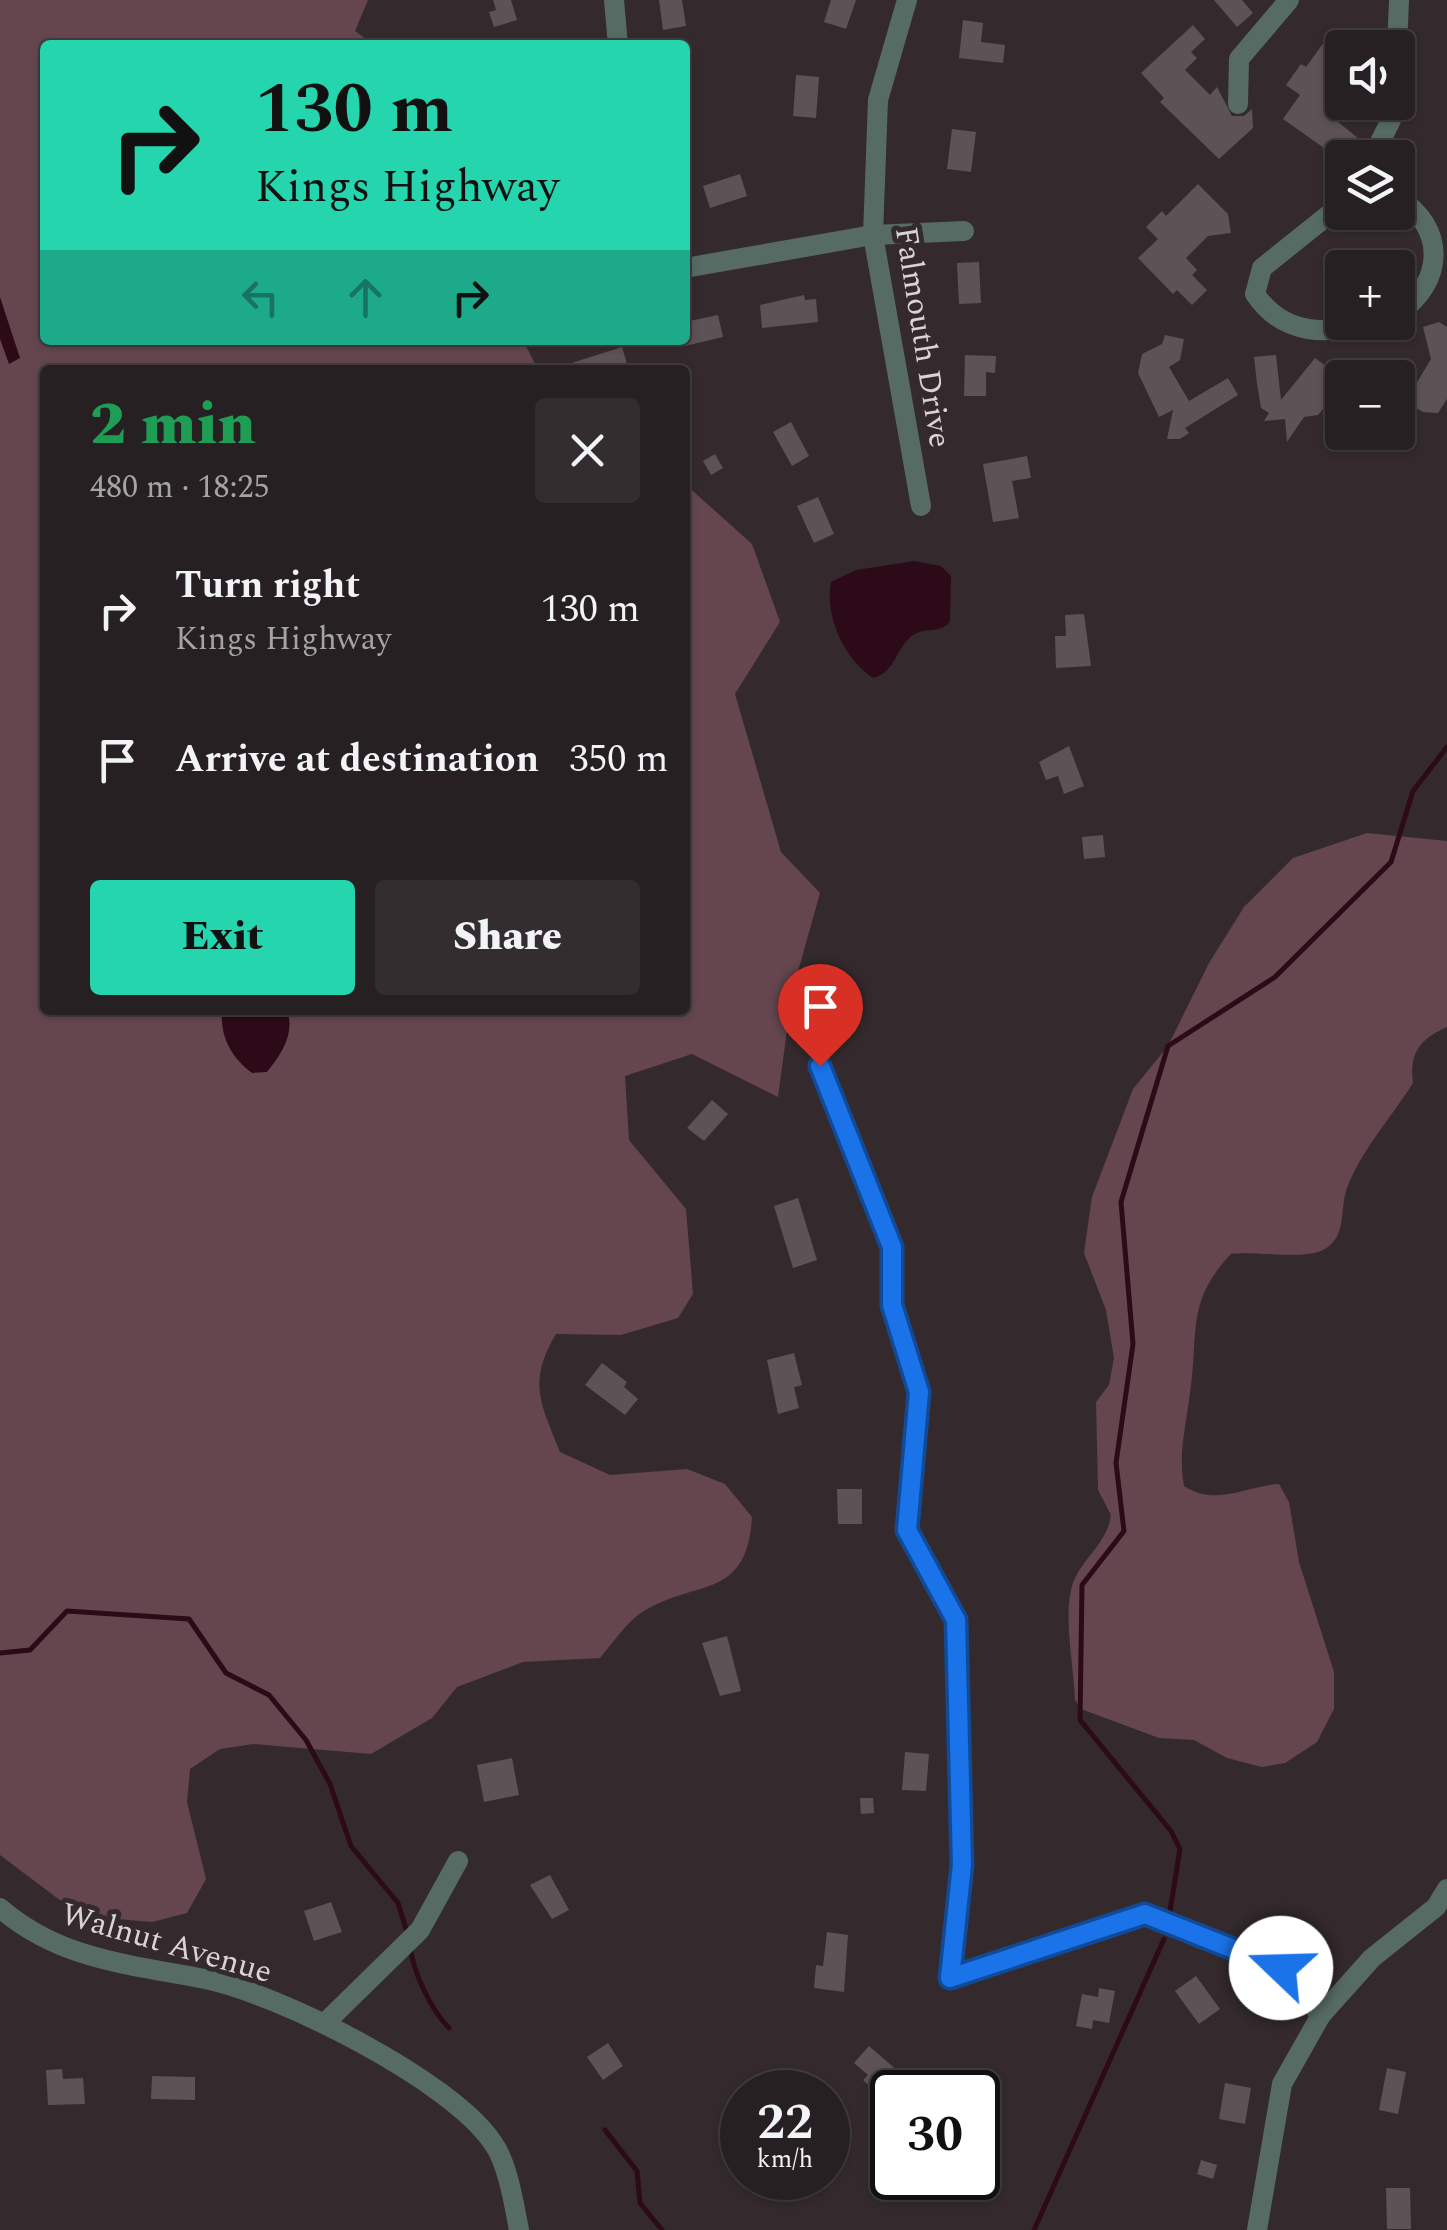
<!DOCTYPE html>
<meta charset="utf-8">
<style>
:root{--surface:#272022;--page:#332d2f;--text:#f1f3f6;--muted:#a4a3a5;--line:#433e40;--accent:#24d5ae}
body{margin:0;font-family:Spectral,serif;background:var(--page);color:var(--text);height:100vh;display:flex;flex-direction:column;font-size:38px;white-space:nowrap}
*{box-sizing:border-box;margin:0}
p{font-size:32px;color:var(--muted)}
.icon{flex:none;width:55px;height:55px;fill:none;stroke:currentColor;stroke-width:2;stroke-linecap:round;stroke-linejoin:round}
.map{position:relative;flex:1;overflow:hidden}
.details{position:absolute;left:40px;top:365px;width:650px;height:650px;display:flex;flex-direction:column;background:var(--surface);border-radius:10px;box-shadow:0 2px 8px #0004,0 0 0 2px var(--line)}
.details>*{flex:none}
.top-card{position:absolute;left:40px;top:40px;width:650px;height:305px;border-radius:10px;box-shadow:0 2px 8px #0004,0 0 0 2px var(--line);background:#24d5ae;color:#111;overflow:hidden}
.tools{position:absolute;left:1325px;top:30px;display:grid;gap:20px}
.tools a{display:grid;place-items:center;width:90px;height:90px;border-radius:10px;background:var(--surface);box-shadow:0 2px 8px #0004,0 0 0 2px var(--line);font-size:50px}
.speed{position:absolute;left:720px;top:2070px;display:flex;gap:20px;font-size:50px;font-weight:700;text-align:center}
.speed>*{display:grid;place-content:center;width:130px;height:130px;border-radius:50%;background:var(--surface);box-shadow:0 2px 8px #0004,0 0 0 2px var(--line);line-height:1}
.speed small{font-size:25px;font-weight:400}
.speed .limit{border:5px solid #111;border-radius:15px;background:#fff;color:#111}
.pin{position:absolute;display:grid;place-items:center;width:85px;height:85px;color:#fff;margin:-102px -42px;border-radius:50% 50% 50% 0;rotate:-45deg;box-shadow:0 0 10px #0007}
.pin .icon{rotate:45deg}
.me{position:absolute;width:110px;margin:-55px;rotate:291deg;stroke-linejoin:round;filter:drop-shadow(0 0 8px #0008)}
.turn{display:flex;align-items:center;gap:35px;height:210px;padding:0 50px;font-size:45px}
.turn .icon{width:130px;height:130px;stroke-width:2.5}
.turn b{display:block;font-size:70px;line-height:85px}
.lanes{display:flex;align-items:center;height:95px;padding:0 50px;background:#0003;justify-content:center;gap:50px;direction:ltr}
.lanes .off{opacity:.35}
.round{display:grid;place-items:center;flex:none;width:105px;height:105px;border-radius:10px;background:var(--page)}
.head{display:flex;align-items:center;justify-content:space-between;height:170px;padding:0 50px}
h1{font-size:60px;font-weight:800;line-height:75px;color:#1e9e55}
.action{display:flex;gap:20px;margin-top:auto;padding:20px 50px}
.action a{flex:1;height:115px;border-radius:10px;background:var(--accent);color:#111;font-size:40px;font-weight:800;line-height:115px;text-align:center}
.action a+a{background:var(--page);color:var(--text)}
ul{padding:0;list-style:none}
li{display:flex;align-items:center;gap:30px;height:150px;padding:0 50px}
li div{flex:1}
li b{display:block;font-size:38px}
li em{font-style:normal}
.map>svg:first-child{display:block}
.green{fill:#65464f}
.water{fill:#2d0a18}
.lines{fill:none;stroke-linecap:round;stroke-linejoin:round}
.stream{stroke:#2d0a18;stroke-width:5}
.building{fill:#5d5255}
.minor{stroke:#576b65;stroke-width:20}
.route-casing{stroke:#114b97;stroke-width:25}
.route{stroke:#1a73e8;stroke-width:18}
.labels{text-anchor:middle;stroke-width:10;stroke-linejoin:round;paint-order:stroke}
.street-label{font-size:32px;fill:#dad3d5;stroke:#342a2d}
</style>
<div class="map">
<svg width="1447" height="2230" viewBox="0 0 1447 2230">
<rect width="100%" height="100%" fill="#342a2d"/>
<g class="green">
<path d="M0 0H368L355 31 374 45H45V340H523L538 370H45V1010H685V484L752 544 780 622 735 694 781 852 820 893 792 993 778 1097 692 1054 625 1076 629 1140 686 1209 693 1294 678 1318 621 1335 556 1334C527 1383 541 1403 560 1452L610 1475 687 1469 725 1484 752 1517C747 1600 697 1579 644 1611 627 1621 613 1643 600 1658L523 1662 457 1687 432 1718 371 1754 253 1744 220 1749 190 1769 187 1802 206 1879 187 1913 152 1922 81 1916 0 1855Z"/>
<path d="M1367 833 1447 841V1027C1420 1039 1409 1053 1413 1083 1391 1118 1362 1149 1347 1188 1339 1210 1348 1237 1323 1250 1304 1260 1255 1251 1231 1254 1185 1302 1199 1335 1190 1393 1186 1426 1178 1453 1184 1486 1216 1507 1245 1486 1279 1484L1289 1502 1299 1562 1334 1672V1709L1317 1742 1285 1763 1262 1767 1227 1758 1194 1740 1159 1738 1081 1709 1075 1700C1074 1667 1064 1622 1071 1590 1078 1560 1107 1546 1111 1515L1098 1490 1096 1402 1109 1385 1114 1358 1106 1310 1084 1253 1092 1197 1133 1089 1168 1046 1209 963 1244 907 1293 858Z"/>
</g>
<g class="water">
<path d="M0 297 20 358 9 364 0 339Z"/>
<path d="M914 561 941 566 951 576 950 622C938 635 925 626 912 636 895 649 896 672 873 678 845 660 824 616 831 582L856 570Z"/>
<path d="M222 1010H287C295 1034 282 1053 267 1072L252 1073C231 1057 220 1037 222 1010Z"/>
</g>
<g class="lines">
<g class="stream">
<path d="M0 1653 30 1650 67 1611 189 1619 226 1673 269 1695 306 1740 330 1784 351 1846 398 1903 408 1935"/>
<path d="M1170 1911 1180 1849 1171 1831 1080 1720 1082 1585 1124 1531 1116 1463 1133 1344 1121 1202 1168 1046 1275 977 1391 862 1413 791 1447 747"/>
<path d="M410 1946C413 1972 431 2010 449 2028"/>
<path d="M605 2130 637 2171 640 2203 662 2230"/>
<path d="M1034 2230 1164 1939"/>
</g>
</g>
<g class="building">
<path d="M493 0H511L517 20 494 27 489 12 496 10Z"/>
<path d="M659 0H682L686 26 663 30Z"/>
<path d="M831 0H856L846 29 824 22Z"/>
<path d="M1214 0H1242L1253 13 1237 27Z"/>
<path d="M963 20 983 23 981 42 1005 45 1003 63 959 58Z"/>
<path d="M1193 25 1205 39 1191 52 1197 58 1185 70 1210 95 1217 87 1232 116H1244L1252 109 1253 128 1219 159 1160 102 1164 98 1141 73Z"/>
<path d="M1330 34 1342 43V92L1327 113 1359 139 1346 157 1327 143 1324 148 1283 119 1300 95 1286 85 1301 64 1306 67Z"/>
<path d="M796 75 819 77 816 118 793 116Z"/>
<path d="M952 129 976 132 971 172 947 169Z"/>
<path d="M740 174 747 196 710 208 703 186Z"/>
<path d="M1198 184 1228 214 1231 233 1208 236 1186 258 1197 270 1192 275 1207 290 1192 305 1177 290 1173 294 1138 258 1158 239 1146 227 1162 211 1166 216Z"/>
<path d="M979 262 981 303 959 304 957 263Z"/>
<path d="M804 295 805 300 816 299 818 322 762 328 760 305Z"/>
<path d="M718 315 723 337 685 346V322Z"/>
<path d="M1439 322 1447 327V399L1438 413 1423 412 1398 398V374L1416 384 1431 359 1423 327Z"/>
<path d="M1165 335 1184 339 1180 360 1169 367 1189 401 1228 378 1238 395 1185 428 1189 433 1180 439H1167L1173 410 1159 417 1138 373 1142 354 1162 344Z"/>
<path d="M622 347 628 367 559 370V367Z"/>
<path d="M965 355 996 356 995 373 986 372V396H964Z"/>
<path d="M1276 355 1281 400 1315 358 1330 369V401L1318 415 1304 417 1287 442 1285 419 1264 421 1269 413 1261 408 1257 384 1254 357Z"/>
<path d="M791 422 809 456 792 466 773 432Z"/>
<path d="M715 454 723 468 711 475 703 461Z"/>
<path d="M1027 456 1031 478 1012 481 1019 518 993 522 983 464Z"/>
<path d="M818 497 834 534 814 543 797 506Z"/>
<path d="M1084 614 1091 666 1056 668 1055 636H1066L1065 615Z"/>
<path d="M1069 746 1084 786 1064 794 1058 776 1046 780 1039 762Z"/>
<path d="M1103 835 1105 857 1084 859 1082 837Z"/>
<path d="M712 1100 728 1114 704 1141 687 1128Z"/>
<path d="M798 1198 817 1260 793 1268 774 1206Z"/>
<path d="M794 1353 802 1385 794 1387 799 1408 778 1414 767 1360Z"/>
<path d="M602 1363 627 1382 624 1387 638 1399 625 1415 585 1385Z"/>
<path d="M837 1489H862V1524H838Z"/>
<path d="M727 1636 741 1691 720 1696 702 1643Z"/>
<path d="M905 1752 929 1754 926 1791 902 1790Z"/>
<path d="M512 1758 519 1795 484 1802 477 1765Z"/>
<path d="M860 1798H873L874 1813 861 1814Z"/>
<path d="M550 1875 569 1910 552 1919 530 1885Z"/>
<path d="M331 1902 342 1932 314 1941 304 1911Z"/>
<path d="M827 1932 848 1935 844 1992 814 1988 816 1965 823 1966Z"/>
<path d="M1196 1976 1220 2009 1199 2024 1175 1991Z"/>
<path d="M1099 1988 1115 1991 1109 2023 1093 2020 1092 2029 1076 2026 1082 1994 1098 1997Z"/>
<path d="M608 2043 623 2066 603 2080 587 2057Z"/>
<path d="M869 2046 913 2084 906 2092H888L881 2086 876 2092 863 2080 868 2075 854 2063Z"/>
<path d="M1387 2068 1406 2072 1398 2114 1379 2110Z"/>
<path d="M62 2069 63 2079 83 2078 85 2104 48 2105 46 2070Z"/>
<path d="M152 2076 195 2077V2100L151 2099Z"/>
<path d="M1225 2083 1251 2088 1245 2124 1219 2119Z"/>
<path d="M1201 2160 1217 2165 1213 2179 1197 2174Z"/>
<path d="M1386 2188H1410L1411 2229H1387Z"/>
</g>
<g class="lines">
<g class="minor">
<path d="M614 0 618 45"/>
<path d="M907 0 878 100 873 235 921 506"/>
<path d="M1397 48 1399 0"/>
<path d="M1238 104 1239 59 1289 0"/>
<path d="M1372 158 1391 120 1393 102"/>
<path d="M1398 198C1447 228 1444 283 1398 313"/>
<path d="M1342 204 1262 268 1255 294C1284 337 1328 335 1375 322"/>
<path d="M685 268 873 235 964 231"/>
<path d="M820 1066 892 1247V1305L919 1393 907 1530 956 1619 962 1865 951 1978 1145 1915 1281 1968 1321 2015"/>
<path d="M0 1908C60 1960 129 1964 205 1979 279 1994 451 2080 493 2143 508 2164 514 2204 519 2230"/>
<path d="M325 2023 420 1930 458 1861"/>
<path d="M1257 2230 1282 2084 1321 2015 1372 1958 1436 1907 1447 1889"/>
</g>
</g>
<g class="lines">
<g class="route-casing">
<path id="route" d="M820 1066 892 1247V1305L919 1392 907 1530 956 1620 962 1865 950 1978 1145 1914 1281 1968"/>
</g>
<use href="#route" class="route"/>
</g>
<g class="labels">
<g class="street-label">
<text transform="translate(924 337) rotate(81)" y="11">Falmouth Drive</text>
<text transform="translate(167 1942) rotate(16)" y="11">Walnut Avenue</text>
</g>
</g>
</svg>
<div class="tools">
<a><svg class="icon" aria-label="sound" viewBox="0 0 24 24"><path d="M4 9h4l5-4v14l-5-4H4zM17 9q2 3 0 6"/></svg></a>
<a><svg class="icon" aria-label="layers" viewBox="0 0 24 24"><path d="M12 4l9 5-9 5-9-5zM3 14l9 5 9-5"/></svg></a>
<a>+</a>
<a>−</a>
</div>
<div class="speed"><div>22<small>km/h</small></div><div class="limit">30</div></div>
<div class="pin" style="left:820px;top:1066px;background:#d93025"><svg class="icon" aria-label="arrive" viewBox="0 0 24 24"><path d="M6 21V4h12l-3 4 3 4H6"/></svg></div>
<svg class="me" style="left:1281px;top:1968px" viewBox="-20 -20 40 40"><circle r="19" fill="#fff"/><path d="M0-13L10 11 0 6-10 11z" fill="#1a73e8"/></svg>
<div class="top-card">
<div class="turn"><svg class="icon" aria-label="right" viewBox="0 0 24 24"><path d="M7 20v-9h11M14 6l5 5-5 5"/></svg><div><b>130 m</b>Kings Highway</div></div>
<div class="lanes"><svg class="icon off" aria-label="left" viewBox="0 0 24 24"><path d="M17 20v-9H6M10 6l-5 5 5 5"/></svg><svg class="icon off" aria-label="ahead" viewBox="0 0 24 24"><path d="M12 20V5M6 11l6-6 6 6"/></svg><svg class="icon" aria-label="right" viewBox="0 0 24 24"><path d="M7 20v-9h11M14 6l5 5-5 5"/></svg></div>
</div>
<section class="details">
<div class="head"><div><h1>2 min</h1><p>480 m · 18:25</p></div><a class="round"><svg class="icon" aria-label="close" viewBox="0 0 24 24"><path d="M6 6l12 12M18 6L6 18"/></svg></a></div>
<ul>
<li><svg class="icon" aria-label="right" viewBox="0 0 24 24"><path d="M7 20v-9h11M14 6l5 5-5 5"/></svg><div><b>Turn right</b><p>Kings Highway</p></div><em>130 m</em></li>
<li><svg class="icon" aria-label="arrive" viewBox="0 0 24 24"><path d="M6 21V4h12l-3 4 3 4H6"/></svg><div><b>Arrive at destination</b></div><em>350 m</em></li>
</ul>
<div class="action"><a>Exit</a><a>Share</a></div>
</section>
</div>
